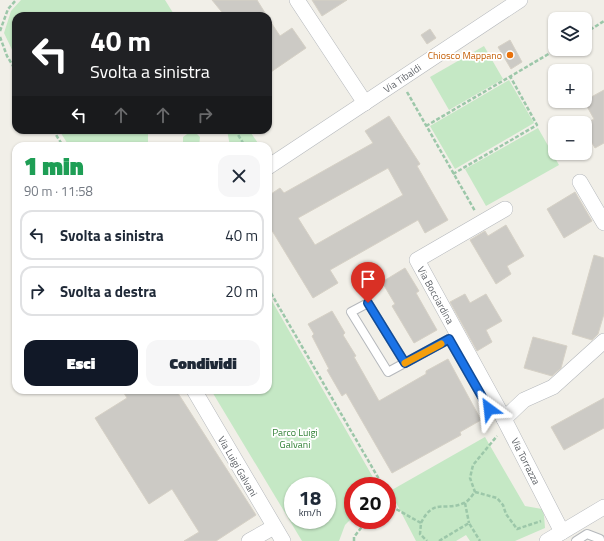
<!DOCTYPE html>
<html lang="it">
<meta charset="utf-8">
<style>
:root{--surface:#fff;--page:#f6f6f7;--text:#1f2937;--muted:#747a83;--line:#e0e1e3;--accent:#111827}
body{margin:0;font-family:"Titillium Web",sans-serif;background:var(--page);color:var(--text);height:100vh;display:flex;flex-direction:column;font-size:15px;white-space:nowrap}
*{box-sizing:border-box;margin:0}
p{font-size:13px;color:var(--muted)}
.icon{flex:none;width:22px;height:22px;fill:none;stroke:currentColor;stroke-width:2;stroke-linecap:round;stroke-linejoin:round}
.map{position:relative;flex:1;overflow:hidden}
.panel{position:absolute;left:12px;top:142px;width:260px;height:252px;display:flex;flex-direction:column;background:var(--surface);border-radius:12px;box-shadow:0 1px 3px #0004}
.panel>*{flex:none}
.guide{position:absolute;left:12px;top:12px;width:260px;height:122px;border-radius:12px;box-shadow:0 1px 3px #0004;background:#202124;color:#fff;overflow:hidden}
.fabs{position:absolute;left:548px;top:12px;display:grid;gap:8px}
.fabs a{display:grid;place-items:center;width:44px;height:44px;border-radius:8px;background:var(--surface);box-shadow:0 1px 3px #0004;font-size:20px}
.speed{position:absolute;left:284px;top:477px;display:flex;gap:8px;font-size:20px;font-weight:700;text-align:center}
.speed>*{display:grid;place-content:center;width:52px;height:52px;border-radius:50%;background:var(--surface);box-shadow:0 1px 3px #0004;line-height:1}
.speed small{font-size:10px;font-weight:400}
.speed .limit{border:6px solid #d22;background:#fff;color:#111}
.pin{position:absolute;display:grid;place-items:center;width:34px;height:34px;color:#fff;margin:-41px -17px;border-radius:50% 50% 50% 0;rotate:-45deg;box-shadow:0 0 4px #0007}
.pin .icon{rotate:45deg}
.me{position:absolute;width:44px;margin:-22px;rotate:330deg;stroke-linejoin:round;filter:drop-shadow(0 0 3px #0008)}
.turn{display:flex;align-items:center;gap:14px;height:84px;padding:0 12px;font-size:18px}
.turn .icon{width:52px;height:52px;stroke-width:2.5}
.turn b{display:block;font-size:28px;line-height:34px}
.lanes{display:flex;align-items:center;height:38px;padding:0 12px;background:#0003;justify-content:center;gap:20px;direction:ltr}
.lanes .off{opacity:.35}
.round{display:grid;place-items:center;flex:none;width:42px;height:42px;border-radius:12px;background:var(--page)}
.head{display:flex;align-items:center;justify-content:space-between;height:68px;padding:0 12px}
h1{font-size:24px;font-weight:800;line-height:30px;color:#1e9e55}
.button{display:flex;gap:8px;margin-top:auto;padding:8px 12px}
.button a{flex:1;height:46px;border-radius:12px;background:var(--accent);color:#fff;font-size:16px;font-weight:800;line-height:46px;text-align:center}
.button a+a{background:var(--page);color:var(--text)}
ul{padding:0;list-style:none}
li{display:flex;align-items:center;gap:12px;height:50px;margin:0 8px 6px;padding:0 4px;border:2px solid var(--line);border-radius:12px}
li div{flex:1}
li b{display:block;font-size:15px}
li em{font-style:normal}
.map>svg:first-child{display:block}
.green{fill:#c5e8c5;fill-rule:evenodd}
.building{fill:#cccac5;stroke:#d6d1c6;fill-rule:evenodd}
.lines{fill:none;stroke-linecap:round;stroke-linejoin:round}
.lane-casing{stroke:#b5b8bc;stroke-width:10}
.street-casing{stroke:#b5b8bc;stroke-width:16}
.path{stroke:#9cc7a9;stroke-width:2.5;stroke-dasharray:4 2;stroke-linecap:butt}
.lane{stroke:#fff;stroke-width:8}
.street{stroke:#fff;stroke-width:15}
.route-casing{stroke:#114b97;stroke-width:10}
.route{stroke:#1a73e8;stroke-width:7}
.slow{stroke:#f59e0b;stroke-width:7}
.food-dot{fill:#e8710a;stroke:#fff;stroke-width:1.5}
.labels{text-anchor:middle;stroke-width:3.5;stroke-linejoin:round;paint-order:stroke}
.food-label{font-size:10px;fill:#c56008;stroke:#fff;text-anchor:end}
.street-label{font-size:10px;fill:#5f6368;stroke:#fff}
.park-label{font-size:10px;fill:#348238;stroke:#fff}
</style>
<div class="map">
<svg width="604" height="541" viewBox="0 0 604 541">
<rect width="100%" height="100%" fill="#f1efe8"/>
<g class="green">
<path d="M21 0H165L175 16H16V58L4 33 11 11Z"/>
<path d="M484 46 503 79 449 110 430 77Z"/>
<path d="M509 80 534 123 455 169 430 126Z"/>
<path d="M538 128 559 165 486 206 465 169Z"/>
<path d="M59 130H148V146H69Z"/>
<path d="M227 130H249L260 146H230Z"/>
<path d="M190 132 196 133 200 137 199 146H183V137Z"/>
<path d="M268 294 378 486H353V517L345 525 339 541H302L211 390H268ZM293 486H327V520H293Z"/>
<path d="M485 437 525 506 542 509 544 515 545 528 515 541H470L466 535 456 541H416L390 491Z"/>
</g>
<g class="building">
<path d="M212 0H257L267 16H225Z"/>
<path d="M312 0H347L322 16Z"/>
<path d="M268 18 280 36 292 28 306 48 268 74Z"/>
<path d="M430 29 436 38 427 44 421 35Z"/>
<path d="M510 40 522 62 511 69 498 47Z"/>
<path d="M604 90V143L595 148 585 131V124L594 119 584 101Z"/>
<path d="M389 116 420 164 417 166 448 220 425 233 418 220 330 270 338 283 313 298 268 224V196L280 188 284 193 373 143 365 131ZM388 168 403 195 315 245 298 218Z"/>
<path d="M575 192 592 221 564 238 547 209Z"/>
<path d="M506 225 524 256 507 266 511 274 496 284 470 240 485 231 488 236Z"/>
<path d="M594 255 604 258V314L598 334 592 340 572 334Z"/>
<path d="M405 268 419 291 416 293 437 330 414 343 392 306 395 304 382 282Z"/>
<path d="M465 294 470 303 486 294 502 321 486 330 492 342 477 351 450 302Z"/>
<path d="M332 311 345 333 343 335 356 356 354 357 379 401 426 374V371L448 359 481 420 460 432 461 435 392 473 346 393 342 396 327 370 329 369 312 336 314 334 308 324Z"/>
<path d="M533 337 567 346 561 368 552 376 524 368Z"/>
<path d="M122 390H176L256 515 216 541H184L199 532 172 489 149 504 95 418 127 398Z"/>
<path d="M604 398V428L564 450 551 427Z"/>
</g>
<g class="lines">
<g class="lane-casing">
<g id="lane">
<path d="M405 363 368 303 351 312 388 372 449 339 489 409 500 413"/>
<path d="M576 541 587 534 600 539V541"/>
</g>
</g>
<g class="street-casing">
<g id="street">
<path d="M297 0 365 103"/>
<path d="M268 167 520 0"/>
<path d="M580 182 604 223"/>
<path d="M194 390 283 541"/>
<path d="M504 419 417 260 505 209"/>
<path d="M562 532 504 419 524 400 553 387 604 341"/>
<path d="M249 541 274 527"/>
<path d="M547 541 604 507"/>
</g>
</g>
<g class="path">
<path d="M0 31 8 9 16 0"/>
<path d="M585 33 604 21"/>
<path d="M0 37 7 56 16 71"/>
<path d="M407 92 475 211"/>
<path d="M426 126 557 49"/>
<path d="M53 130 63 146"/>
<path d="M235 130 245 146"/>
<path d="M453 174 537 125 510 76"/>
<path d="M268 288 383 486"/>
<path d="M475 492 497 498 503 505 506 514 517 529 541 521"/>
<path d="M387 494 396 509 421 523 420 534 427 541"/>
<path d="M465 503 469 523"/>
<path d="M387 508 393 504"/>
<path d="M421 523C434 497 444 512 464 503 469 501 472 495 475 492L470 478 473 465 497 436"/>
<path d="M354 541V537L367 520"/>
<path d="M439 541 469 523 480 541"/>
</g>
<use href="#lane" class="lane"/>
<use href="#street" class="street"/>
</g>
<g class="lines">
<g class="route-casing">
<path id="route" d="M368 303 405 363 449 339 489 409"/>
</g>
<use href="#route" class="route"/>
<path class="slow" d="M405 363 441 344"/>
</g>
<circle class="food-dot" cx="510" cy="55" r="4"/>
<g class="labels">
<g class="food-label">
<text x="502" y="59">Chiosco Mappano</text>
</g>
<g class="street-label">
<text transform="translate(402 78) rotate(-34)" y="4">Via Tibaldi</text>
<text transform="translate(436 295) rotate(61)" y="4">Via Bocciardina</text>
<text transform="translate(526 461) rotate(63)" y="4">Via Torrazza</text>
<text transform="translate(238 466) rotate(60)" y="4">Via Luigi Galvani</text>
</g>
<g class="park-label">
<text x="295" y="436">Parco Luigi<tspan x="295" dy="12">Galvani</tspan></text>
</g>
</g>
</svg>
<div class="fabs">
<a><svg class="icon" aria-label="layers" viewBox="0 0 24 24"><path d="M12 4l9 5-9 5-9-5zM3 14l9 5 9-5"/></svg></a>
<a>+</a>
<a>−</a>
</div>
<div class="speed"><div>18<small>km/h</small></div><div class="limit">20</div></div>
<div class="pin" style="left:368px;top:303px;background:#d93025"><svg class="icon" aria-label="arrive" viewBox="0 0 24 24"><path d="M6 21V4h12l-3 4 3 4H6"/></svg></div>
<svg class="me" style="left:489px;top:409px" viewBox="-20 -20 40 40"><path d="M0-17L14 15 0 8-14 15z" fill="#1a73e8" stroke="#fff" stroke-width="4"/></svg>
<div class="guide">
<div class="turn"><svg class="icon" aria-label="left" viewBox="0 0 24 24"><path d="M17 20v-9H6M10 6l-5 5 5 5"/></svg><div><b>40 m</b>Svolta a sinistra</div></div>
<div class="lanes"><svg class="icon" aria-label="left" viewBox="0 0 24 24"><path d="M17 20v-9H6M10 6l-5 5 5 5"/></svg><svg class="icon off" aria-label="ahead" viewBox="0 0 24 24"><path d="M12 20V5M6 11l6-6 6 6"/></svg><svg class="icon off" aria-label="ahead" viewBox="0 0 24 24"><path d="M12 20V5M6 11l6-6 6 6"/></svg><svg class="icon off" aria-label="right" viewBox="0 0 24 24"><path d="M7 20v-9h11M14 6l5 5-5 5"/></svg></div>
</div>
<section class="panel">
<div class="head"><div><h1>1 min</h1><p>90 m · 11:58</p></div><a class="round"><svg class="icon" aria-label="close" viewBox="0 0 24 24"><path d="M6 6l12 12M18 6L6 18"/></svg></a></div>
<ul>
<li><svg class="icon" aria-label="left" viewBox="0 0 24 24"><path d="M17 20v-9H6M10 6l-5 5 5 5"/></svg><div><b>Svolta a sinistra</b></div><em>40 m</em></li>
<li><svg class="icon" aria-label="right" viewBox="0 0 24 24"><path d="M7 20v-9h11M14 6l5 5-5 5"/></svg><div><b>Svolta a destra</b></div><em>20 m</em></li>
</ul>
<div class="button"><a>Esci</a><a>Condividi</a></div>
</section>
</div>
